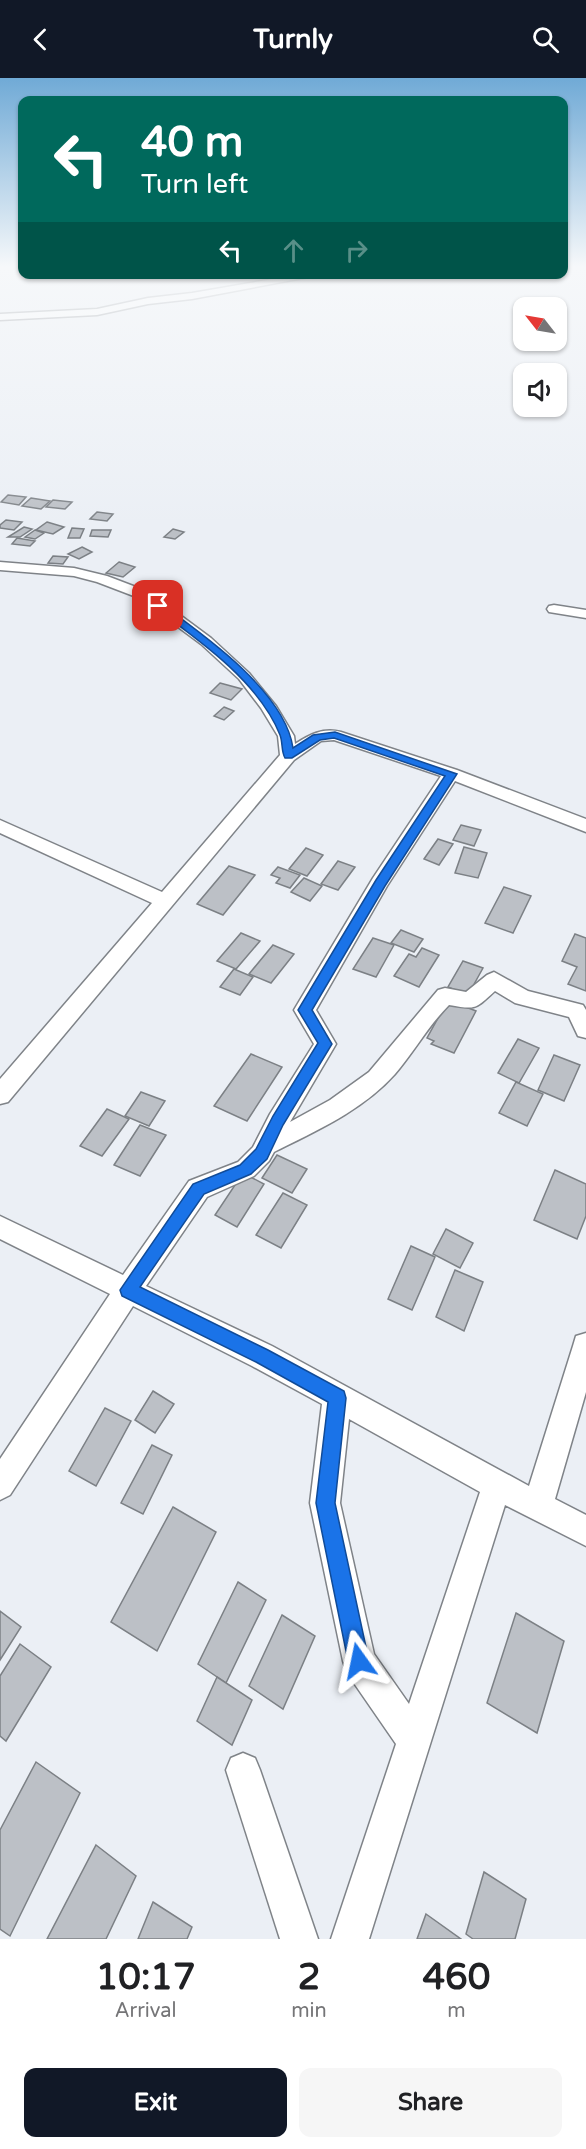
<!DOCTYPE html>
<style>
:root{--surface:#fff;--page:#f6f6f6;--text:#202124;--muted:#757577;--accent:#111827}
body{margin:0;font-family:"Varela Round",sans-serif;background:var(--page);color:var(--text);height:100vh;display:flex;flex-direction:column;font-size:22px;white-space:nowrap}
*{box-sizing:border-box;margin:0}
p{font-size:20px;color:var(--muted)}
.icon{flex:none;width:33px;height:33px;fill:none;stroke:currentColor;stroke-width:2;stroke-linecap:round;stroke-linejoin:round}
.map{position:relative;height:1861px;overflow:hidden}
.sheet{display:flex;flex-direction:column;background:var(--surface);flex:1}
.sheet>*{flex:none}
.hud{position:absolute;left:18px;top:18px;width:550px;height:183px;border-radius:12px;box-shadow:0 2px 4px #0004;background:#00695c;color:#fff;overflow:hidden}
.needle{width:39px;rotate:301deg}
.buttons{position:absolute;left:513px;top:219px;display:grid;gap:12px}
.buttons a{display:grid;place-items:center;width:54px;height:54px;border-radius:12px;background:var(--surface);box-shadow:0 2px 4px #0004;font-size:30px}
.pin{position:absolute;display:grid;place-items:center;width:51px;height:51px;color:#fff;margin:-26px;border-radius:12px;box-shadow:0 3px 9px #0006}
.me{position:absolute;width:66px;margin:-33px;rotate:348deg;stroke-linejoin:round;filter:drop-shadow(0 0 4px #0008)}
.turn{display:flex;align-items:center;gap:21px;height:126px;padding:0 24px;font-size:27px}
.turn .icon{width:78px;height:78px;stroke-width:2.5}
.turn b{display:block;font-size:42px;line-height:51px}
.lanes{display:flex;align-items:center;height:57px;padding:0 24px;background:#0003;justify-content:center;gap:30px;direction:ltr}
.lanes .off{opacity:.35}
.eta{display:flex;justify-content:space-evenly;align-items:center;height:102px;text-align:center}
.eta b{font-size:36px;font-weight:700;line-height:42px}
.primary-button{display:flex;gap:12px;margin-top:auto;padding:12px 24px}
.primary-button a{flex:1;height:69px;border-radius:12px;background:var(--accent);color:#fff;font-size:24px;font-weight:700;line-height:69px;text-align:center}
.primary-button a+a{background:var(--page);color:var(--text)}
header{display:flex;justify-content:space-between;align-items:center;height:78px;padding:0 24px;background:var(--accent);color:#fff;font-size:27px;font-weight:700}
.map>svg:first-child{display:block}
.building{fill:#bcc0c6;stroke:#7c8085;stroke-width:1.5}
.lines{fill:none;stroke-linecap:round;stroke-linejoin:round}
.street-casing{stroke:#7f8388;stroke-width:3}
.street{fill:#fff;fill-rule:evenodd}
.route{fill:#1a73e8;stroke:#114b97;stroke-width:1.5}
</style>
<header><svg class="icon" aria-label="back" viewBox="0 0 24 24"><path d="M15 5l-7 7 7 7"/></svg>Turnly<svg class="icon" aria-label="search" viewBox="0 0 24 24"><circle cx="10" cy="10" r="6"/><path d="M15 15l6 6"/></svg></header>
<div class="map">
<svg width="586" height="1861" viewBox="0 0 586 1861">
<rect width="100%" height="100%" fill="#ebeff5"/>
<g class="building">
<path d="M8 417 26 419 19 427 1 424Z"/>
<path d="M31 420 50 423 41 431 22 428Z"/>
<path d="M53 422 72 424 65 431 46 429Z"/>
<path d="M97 434 113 436 107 443 90 441Z"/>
<path d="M6 442 22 444 14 452 0 450V447Z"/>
<path d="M47 444 64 449 53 456 36 452Z"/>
<path d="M24 449 32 451 20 459H8Z"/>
<path d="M72 450 84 451 80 460H68Z"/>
<path d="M173 451 184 454 175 461 164 459Z"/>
<path d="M35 452 44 455 35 461 25 459Z"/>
<path d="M92 452H111L108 459 90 458Z"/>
<path d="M17 460 35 463 30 468 12 466Z"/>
<path d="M82 469 92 474 79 481 68 476Z"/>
<path d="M53 478 68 479 63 486 48 485Z"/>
<path d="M119 484 135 489 123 499 106 495Z"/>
<path d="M220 605 242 611 231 622 210 615Z"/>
<path d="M224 629 234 633 224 642 214 638Z"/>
<path d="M461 747 481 752 474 768 453 762Z"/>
<path d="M438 761 453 766 439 787 424 781Z"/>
<path d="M464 769 487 775 478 800 455 795Z"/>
<path d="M306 770 323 777 307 798 289 791Z"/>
<path d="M338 783 355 789 338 812 321 806Z"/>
<path d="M229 788 255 797 223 837 197 826Z"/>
<path d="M278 789 300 797 290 810 276 805 280 800 271 797Z"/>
<path d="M304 800 322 808 310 823 291 814Z"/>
<path d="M504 809 531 818 513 855 485 845Z"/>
<path d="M401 852 423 861 414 874 391 865Z"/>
<path d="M241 855 260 863 236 891 217 883Z"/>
<path d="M575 856 586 860V913L568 906 577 889 562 883Z"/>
<path d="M373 860 394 867 376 899 353 891Z"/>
<path d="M273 867 294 876 271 905 249 896Z"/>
<path d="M422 870 439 877 419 909 394 898 409 876 416 879Z"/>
<path d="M463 883 483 890 468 917 448 909Z"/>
<path d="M234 891 253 899 240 917 220 909Z"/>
<path d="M448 922 476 933 454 975 431 966 434 963 427 960Z"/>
<path d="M518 961 539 970 519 1005 498 995Z"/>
<path d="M251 976 282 989 247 1043 214 1028Z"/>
<path d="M554 977 580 987 564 1023 538 1012Z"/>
<path d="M516 1004 543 1016 527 1048 499 1035Z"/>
<path d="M141 1014 165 1023 149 1048 125 1038Z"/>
<path d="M107 1031 129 1041 102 1078 80 1068Z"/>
<path d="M140 1047 166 1057 140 1098 114 1087Z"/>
<path d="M277 1077 307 1091 292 1115 262 1100Z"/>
<path d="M555 1092 586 1106V1138L577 1161 534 1142Z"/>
<path d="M243 1095 264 1106 237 1149 215 1137Z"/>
<path d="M283 1115 307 1127 281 1170 256 1157Z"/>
<path d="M446 1151 473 1165 460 1190 433 1176Z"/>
<path d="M411 1168 435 1179 412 1232 388 1221Z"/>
<path d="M455 1192 483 1204 464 1253 436 1239Z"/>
<path d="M153 1313 174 1326 155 1355 135 1342Z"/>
<path d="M105 1330 131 1343 96 1408 69 1393Z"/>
<path d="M152 1367 172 1377 143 1436 121 1425Z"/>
<path d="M173 1429 216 1454 157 1573 111 1544Z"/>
<path d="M238 1504 266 1522 226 1605 198 1586Z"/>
<path d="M0 1533 21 1549 0 1582Z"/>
<path d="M516 1535 564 1563 537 1655 487 1625Z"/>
<path d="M282 1537 315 1558 283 1631 249 1608Z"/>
<path d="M20 1566 51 1589 6 1663 0 1658V1598Z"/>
<path d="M217 1599 252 1622 232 1667 197 1643Z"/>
<path d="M36 1684 80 1715 10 1858 0 1851V1752Z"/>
<path d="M96 1767 136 1798 106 1861H47Z"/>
<path d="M484 1794 526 1821 515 1861H473L466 1856Z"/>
<path d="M153 1824 192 1849 187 1861H138Z"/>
<path d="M426 1836 461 1861H417Z"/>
</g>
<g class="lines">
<g class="street-casing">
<g id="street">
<path d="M302 196H325L192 221 148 226 97 237 0 242V236L97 231 148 220 192 215Z"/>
<path d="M0 484 74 490 107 498 149 514 211 560 249 595 276 628 294 658 295 666C309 657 323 649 341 654L457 692 586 741V754L455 703 387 808 316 932 336 966 290 1044 330 1022 369 994 438 912 445 910 466 914 487 897 494 894 528 913 583 927 586 932V960L578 958 569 939 515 925 495 913C475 931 477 932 449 927 428 948 414 974 395 996 363 1032 316 1053 274 1074L269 1083 254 1098 207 1119 146 1208 272 1268 529 1408 573 1268 576 1258 586 1255V1314L555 1421 586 1437V1468L505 1427 369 1861H331L396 1666 347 1595 343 1583 310 1425 322 1326 252 1288 133 1228 10 1417 0 1422V1381L110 1216 0 1161V1138L123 1197 189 1103 238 1084 253 1069 270 1036 314 966 294 932 373 800 441 698 334 662 321 663 294 682 8 1024 0 1026V1001L152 825 0 755V742L162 814 280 677 278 658 261 630 239 601 201 566 139 520 97 504 74 498 0 492ZM349 1341 480 1414 409 1626 374 1576 340 1425Z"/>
<path d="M554 527 586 532V540L549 534 547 531 549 528Z"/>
<path d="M243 1675 255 1680 260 1692 318 1861H280L226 1692 231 1680Z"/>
</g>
</g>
<use href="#street" class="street"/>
</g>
<linearGradient id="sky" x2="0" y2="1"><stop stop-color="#70aad6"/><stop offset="0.42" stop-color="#f6f8fa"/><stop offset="1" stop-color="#f6f8fa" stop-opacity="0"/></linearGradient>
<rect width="586" height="449" fill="url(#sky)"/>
<path class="route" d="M155 526H161C204 557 285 614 293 670L313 657 335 654 457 696 385 808 312 932 332 966 283 1047 267 1081 251 1096 204 1116 140 1209 268 1272 344 1313 346 1320 335 1425 369 1583 366 1591 359 1594 351 1591 348 1583 316 1425 328 1324 256 1284 122 1218 120 1212 193 1106 240 1087 256 1071 273 1038 318 965 298 932 376 802 445 698 334 660 320 662 292 680H285C281 673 283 665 280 657 259 604 199 562 155 530Z"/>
</svg>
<div class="buttons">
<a><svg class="needle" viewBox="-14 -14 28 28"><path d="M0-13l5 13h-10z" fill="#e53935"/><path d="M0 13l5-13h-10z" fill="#757577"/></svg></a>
<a><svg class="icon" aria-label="sound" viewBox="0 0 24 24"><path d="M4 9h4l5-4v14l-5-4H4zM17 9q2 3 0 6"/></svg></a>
</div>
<div class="pin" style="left:158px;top:528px;background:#d93025"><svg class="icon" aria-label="arrive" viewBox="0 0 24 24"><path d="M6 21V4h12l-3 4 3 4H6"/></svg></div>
<svg class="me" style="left:359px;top:1583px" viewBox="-20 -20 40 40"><path d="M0-17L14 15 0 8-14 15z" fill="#1a73e8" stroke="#fff" stroke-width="4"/></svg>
<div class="hud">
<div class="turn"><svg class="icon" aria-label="left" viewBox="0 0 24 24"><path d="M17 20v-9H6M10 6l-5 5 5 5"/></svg><div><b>40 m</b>Turn left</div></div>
<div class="lanes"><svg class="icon" aria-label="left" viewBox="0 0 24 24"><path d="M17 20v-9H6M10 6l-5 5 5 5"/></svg><svg class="icon off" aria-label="ahead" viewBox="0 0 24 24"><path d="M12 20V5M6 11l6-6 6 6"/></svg><svg class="icon off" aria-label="right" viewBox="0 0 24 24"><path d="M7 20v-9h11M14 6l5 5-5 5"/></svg></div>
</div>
</div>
<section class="sheet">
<div class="eta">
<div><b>10:17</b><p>Arrival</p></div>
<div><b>2</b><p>min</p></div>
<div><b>460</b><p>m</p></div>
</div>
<div class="primary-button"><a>Exit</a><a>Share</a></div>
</section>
